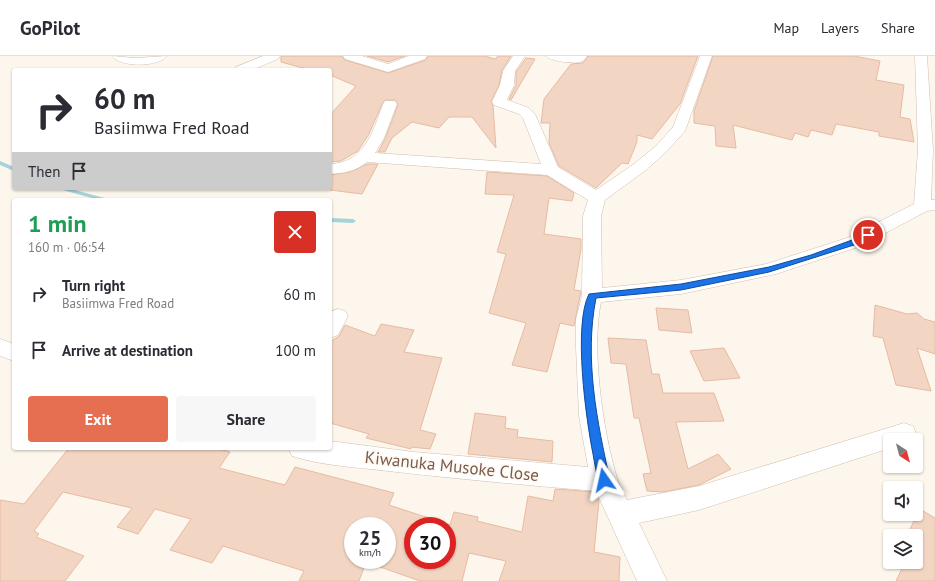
<!DOCTYPE html>
<meta charset="utf-8">
<style>
:root{--surface:#fff;--page:#f7f7f7;--text:#2b2b33;--muted:#7c7c81;--line:#e1e1e2;--accent:#e76f51}
body{margin:0;font-family:"PT Sans",sans-serif;background:var(--page);color:var(--text);height:100vh;display:flex;flex-direction:column;font-size:15px;white-space:nowrap}
*{box-sizing:border-box;margin:0}
p{font-size:13px;color:var(--muted)}
.icon{flex:none;width:22px;height:22px;fill:none;stroke:currentColor;stroke-width:2;stroke-linecap:round;stroke-linejoin:round}
.map{position:relative;flex:1;overflow:hidden}
.details{position:absolute;left:12px;top:142px;width:320px;height:252px;display:flex;flex-direction:column;background:var(--surface);border-radius:4px;box-shadow:0 1px 3px #0004}
.details>*{flex:none}
.top-card{position:absolute;left:12px;top:12px;width:320px;height:122px;border-radius:4px;box-shadow:0 1px 3px #0004;background:#fff;color:var(--text);overflow:hidden}
.needle{width:26px;rotate:144deg}
.fabs{position:absolute;left:883px;top:377px;display:grid;gap:8px}
.fabs a{display:grid;place-items:center;width:40px;height:40px;border-radius:4px;background:var(--surface);box-shadow:0 1px 3px #0004;font-size:20px}
.speed{position:absolute;left:344px;top:461px;display:flex;gap:8px;font-size:20px;font-weight:700;text-align:center}
.speed>*{display:grid;place-content:center;width:52px;height:52px;border-radius:50%;background:var(--surface);box-shadow:0 1px 3px #0004;line-height:1}
.speed small{font-size:10px;font-weight:400}
.speed .limit{border:6px solid #d22;background:#fff;color:#111}
.pin{position:absolute;display:grid;place-items:center;width:34px;height:34px;color:#fff;margin:-17px;border:2px solid #fff;border-radius:50%;box-shadow:0 1px 4px #0007}
.me{position:absolute;width:44px;margin:-22px;rotate:349deg;stroke-linejoin:round;filter:drop-shadow(0 0 3px #0008)}
.turn{display:flex;align-items:center;gap:14px;height:84px;padding:0 16px;font-size:18px}
.turn .icon{width:52px;height:52px;stroke-width:2.5}
.turn b{display:block;font-size:28px;line-height:34px}
.then{display:flex;align-items:center;height:38px;padding:0 16px;background:#0003;gap:8px;font-size:15px}
.round{display:grid;place-items:center;flex:none;width:42px;height:42px;border-radius:4px;background:var(--page)}
.summary{display:flex;align-items:center;justify-content:space-between;height:68px;padding:0 16px}
h1{font-size:24px;font-weight:600;line-height:30px;color:#1e9e55}
.primary-button{display:flex;gap:8px;margin-top:auto;padding:8px 16px}
.primary-button a{flex:1;height:46px;border-radius:4px;background:var(--accent);color:#fff;font-size:16px;font-weight:600;line-height:46px;text-align:center}
.primary-button a+a{background:var(--page);color:var(--text)}
ul{padding:0;list-style:none}
li{display:flex;align-items:center;gap:12px;height:56px;padding:0 16px}
li div{flex:1}
li b{display:block;font-size:15px}
li em{font-style:normal}
header{display:flex;align-items:center;gap:24px;box-sizing:border-box;height:56px;padding:0 20px;background:var(--surface);border-bottom:1px solid var(--line)}
header strong{font-size:19px}
nav{display:flex;gap:22px;margin-inline-start:auto;font-size:14px}
.map>svg:first-child{display:block}
.lines{fill:none;stroke-linecap:round;stroke-linejoin:round}
.stream{fill:#a5d3da;fill-rule:evenodd}
.building{fill:#f3d5c3;stroke:#e6bba3;fill-rule:evenodd}
.minor-casing{stroke:#d1beb0;stroke-width:1}
.minor{fill:#fff;fill-rule:evenodd}
.route{fill:#1a73e8;stroke:#114b97}
.labels{text-anchor:middle;stroke-width:3.5;stroke-linejoin:round;paint-order:stroke}
.near-street-label{font-size:17px;fill:#7a5c4d;stroke:#fffaf3}
</style>
<header>
<strong>GoPilot</strong>
<nav><a>Map</a><a>Layers</a><a>Share</a></nav>
</header>
<div class="map">
<svg width="935" height="525" viewBox="0 0 935 525">
<rect width="100%" height="100%" fill="#fdf6ec"/>
<g class="lines">
<g class="stream">
<path d="M0 105 14 111V115L0 109Z"/>
<path d="M58 132H67L108 143 109 144H99L59 133Z"/>
<path d="M330 162 353 163 356 165 353 167 330 166Z"/>
</g>
</g>
<g class="building">
<path d="M281 0H342L345 4 388 17 426 4 428 0H485L495 3 498 0H511L502 14 499 29 491 45 493 50 496 92 472 61H449L439 72 412 66 392 82 385 96H378L385 83 398 49 395 44H385L382 48 369 78 358 95 341 105 330 106V59L356 30 330 19V14H310L281 6Z"/>
<path d="M367 0H405L388 6Z"/>
<path d="M588 0H698L680 48 652 83 637 79V86L628 108 622 107 596 132 559 110 549 87 550 67H541L544 43 571 8 583 7Z"/>
<path d="M713 0H854L880 5 876 24 904 29 900 61 910 63 914 86 879 80V76L836 68 832 79 811 74 808 81 795 77 792 84 733 69 736 92 716 90 715 70 694 67V55Z"/>
<path d="M526 2 535 3 511 44 509 43 516 29V16Z"/>
<path d="M367 108H378L362 138 330 134V119L350 116Z"/>
<path d="M487 116 547 120 574 137 572 145 549 142 544 178 581 183V193L574 234 581 235 574 270 560 267 547 316 512 309 526 267 489 257 506 198 497 196 514 139 485 138Z"/>
<path d="M875 249 907 258 917 257 924 263 935 266V298L917 292 931 335 896 329 883 282 873 280Z"/>
<path d="M656 252 688 254 692 277 659 274Z"/>
<path d="M381 268 414 274 404 296 442 302 420 374 436 378 430 393 411 391V393L366 382 369 378 330 367V286L339 280 345 269 375 280Z"/>
<path d="M608 282 646 284 652 318H659L663 337H714L724 365 676 366 688 413 718 398 731 413 699 429 663 436 647 435 643 418 651 417 639 362H634L626 308 611 307Z"/>
<path d="M724 292 740 322 704 325 690 295Z"/>
<path d="M475 357 506 361 505 372 518 374 517 381 553 385 552 406 468 398Z"/>
<path d="M69 392H216L230 396 219 412 285 429 295 411 394 437 389 449 450 469 454 456 478 461 477 465 522 476 528 440 553 445 555 433 595 436 599 445 594 496 620 501 619 525H499L506 505 469 497 462 525H420L366 506 359 525H299L304 515 223 490 212 507 170 494 191 463 155 453 138 478 117 471 132 452 63 436 34 475 39 478 36 481 84 500 65 525H0V444L24 448ZM353 470H387V504H353ZM413 470H447V504H413Z"/>
<path d="M920 453 935 462V525H896L905 506H916V479L909 475Z"/>
</g>
<g class="lines">
<g class="minor-casing">
<g id="minor">
<path d="M112 0 135 2 167 0C159 11 120 12 112 0Z"/>
<path d="M263 0H280L278 3 252 14H235L236 11Z"/>
<path d="M343 0H362L388 8 409 0H427L425 3 388 16 345 3Z"/>
<path d="M513 0H525L515 15 514 29 507 44 529 52 535 58 558 111 596 134 634 108 656 90 673 71 700 0H712L685 75 666 96 646 114 605 144 601 160 602 232 681 224 766 208 847 182 914 148 918 94 915 0H927L933 94 931 144H935V154L927 155 861 190 776 218 681 238 601 246C591 293 603 375 617 422 619 429 624 437 627 444L699 430 904 367 913 370 916 377 913 384H890V392L699 454 639 467 667 525H637L596 435C526 429 457 423 388 415 357 411 322 410 292 400L288 392H330V385L414 396 588 411 579 360 576 291V263L582 240 583 160 588 144 547 119 367 106C356 115 345 117 330 118V108C364 107 373 76 383 48L385 45H395L397 48 384 82 375 97 541 108 523 62 519 58 494 49 492 46 500 29 503 15Z"/>
<path d="M546 0H587C585 3 584 5 580 6 574 8 549 5 546 0Z"/>
<path d="M338 253 345 255 348 260 338 279 330 282V256Z"/>
<path d="M0 283 14 288V305L0 300Z"/>
</g>
</g>
<use href="#minor" class="minor"/>
</g>
<path class="route" d="M865 177 872 179 857 188 769 216 681 234 596 242C584 302 597 366 610 424L608 428 604 430 600 428C596 419 595 408 593 398 586 363 573 269 589 238L681 228 769 211 811 199 852 184Z"/>
<g class="labels">
<g class="near-street-label">
<text transform="translate(452 410) rotate(6)" y="6">Kiwanuka Musoke Close</text>
</g>
</g>
</svg>
<div class="fabs">
<a><svg class="needle" viewBox="-14 -14 28 28"><path d="M0-13l5 13h-10z" fill="#e53935"/><path d="M0 13l5-13h-10z" fill="#7c7c81"/></svg></a>
<a><svg class="icon" aria-label="sound" viewBox="0 0 24 24"><path d="M4 9h4l5-4v14l-5-4H4zM17 9q2 3 0 6"/></svg></a>
<a><svg class="icon" aria-label="layers" viewBox="0 0 24 24"><path d="M12 4l9 5-9 5-9-5zM3 14l9 5 9-5"/></svg></a>
</div>
<div class="speed"><div>25<small>km/h</small></div><div class="limit">30</div></div>
<div class="pin" style="left:868px;top:179px;background:#d93025"><svg class="icon" aria-label="arrive" viewBox="0 0 24 24"><path d="M6 21V4h12l-3 4 3 4H6"/></svg></div>
<svg class="me" style="left:604px;top:424px" viewBox="-20 -20 40 40"><path d="M0-17L14 15 0 8-14 15z" fill="#1a73e8" stroke="#fff" stroke-width="4"/></svg>
<div class="top-card">
<div class="turn"><svg class="icon" aria-label="right" viewBox="0 0 24 24"><path d="M7 20v-9h11M14 6l5 5-5 5"/></svg><div><b>60 m</b>Basiimwa Fred Road</div></div>
<div class="then">Then<svg class="icon" aria-label="arrive" viewBox="0 0 24 24"><path d="M6 21V4h12l-3 4 3 4H6"/></svg></div>
</div>
<section class="details">
<div class="summary"><div><h1>1 min</h1><p>160 m · 06:54</p></div><a class="round" style="background:#d93025;color:#fff"><svg class="icon" aria-label="close" viewBox="0 0 24 24"><path d="M6 6l12 12M18 6L6 18"/></svg></a></div>
<ul>
<li><svg class="icon" aria-label="right" viewBox="0 0 24 24"><path d="M7 20v-9h11M14 6l5 5-5 5"/></svg><div><b>Turn right</b><p>Basiimwa Fred Road</p></div><em>60 m</em></li>
<li><svg class="icon" aria-label="arrive" viewBox="0 0 24 24"><path d="M6 21V4h12l-3 4 3 4H6"/></svg><div><b>Arrive at destination</b></div><em>100 m</em></li>
</ul>
<div class="primary-button"><a>Exit</a><a>Share</a></div>
</section>
</div>
